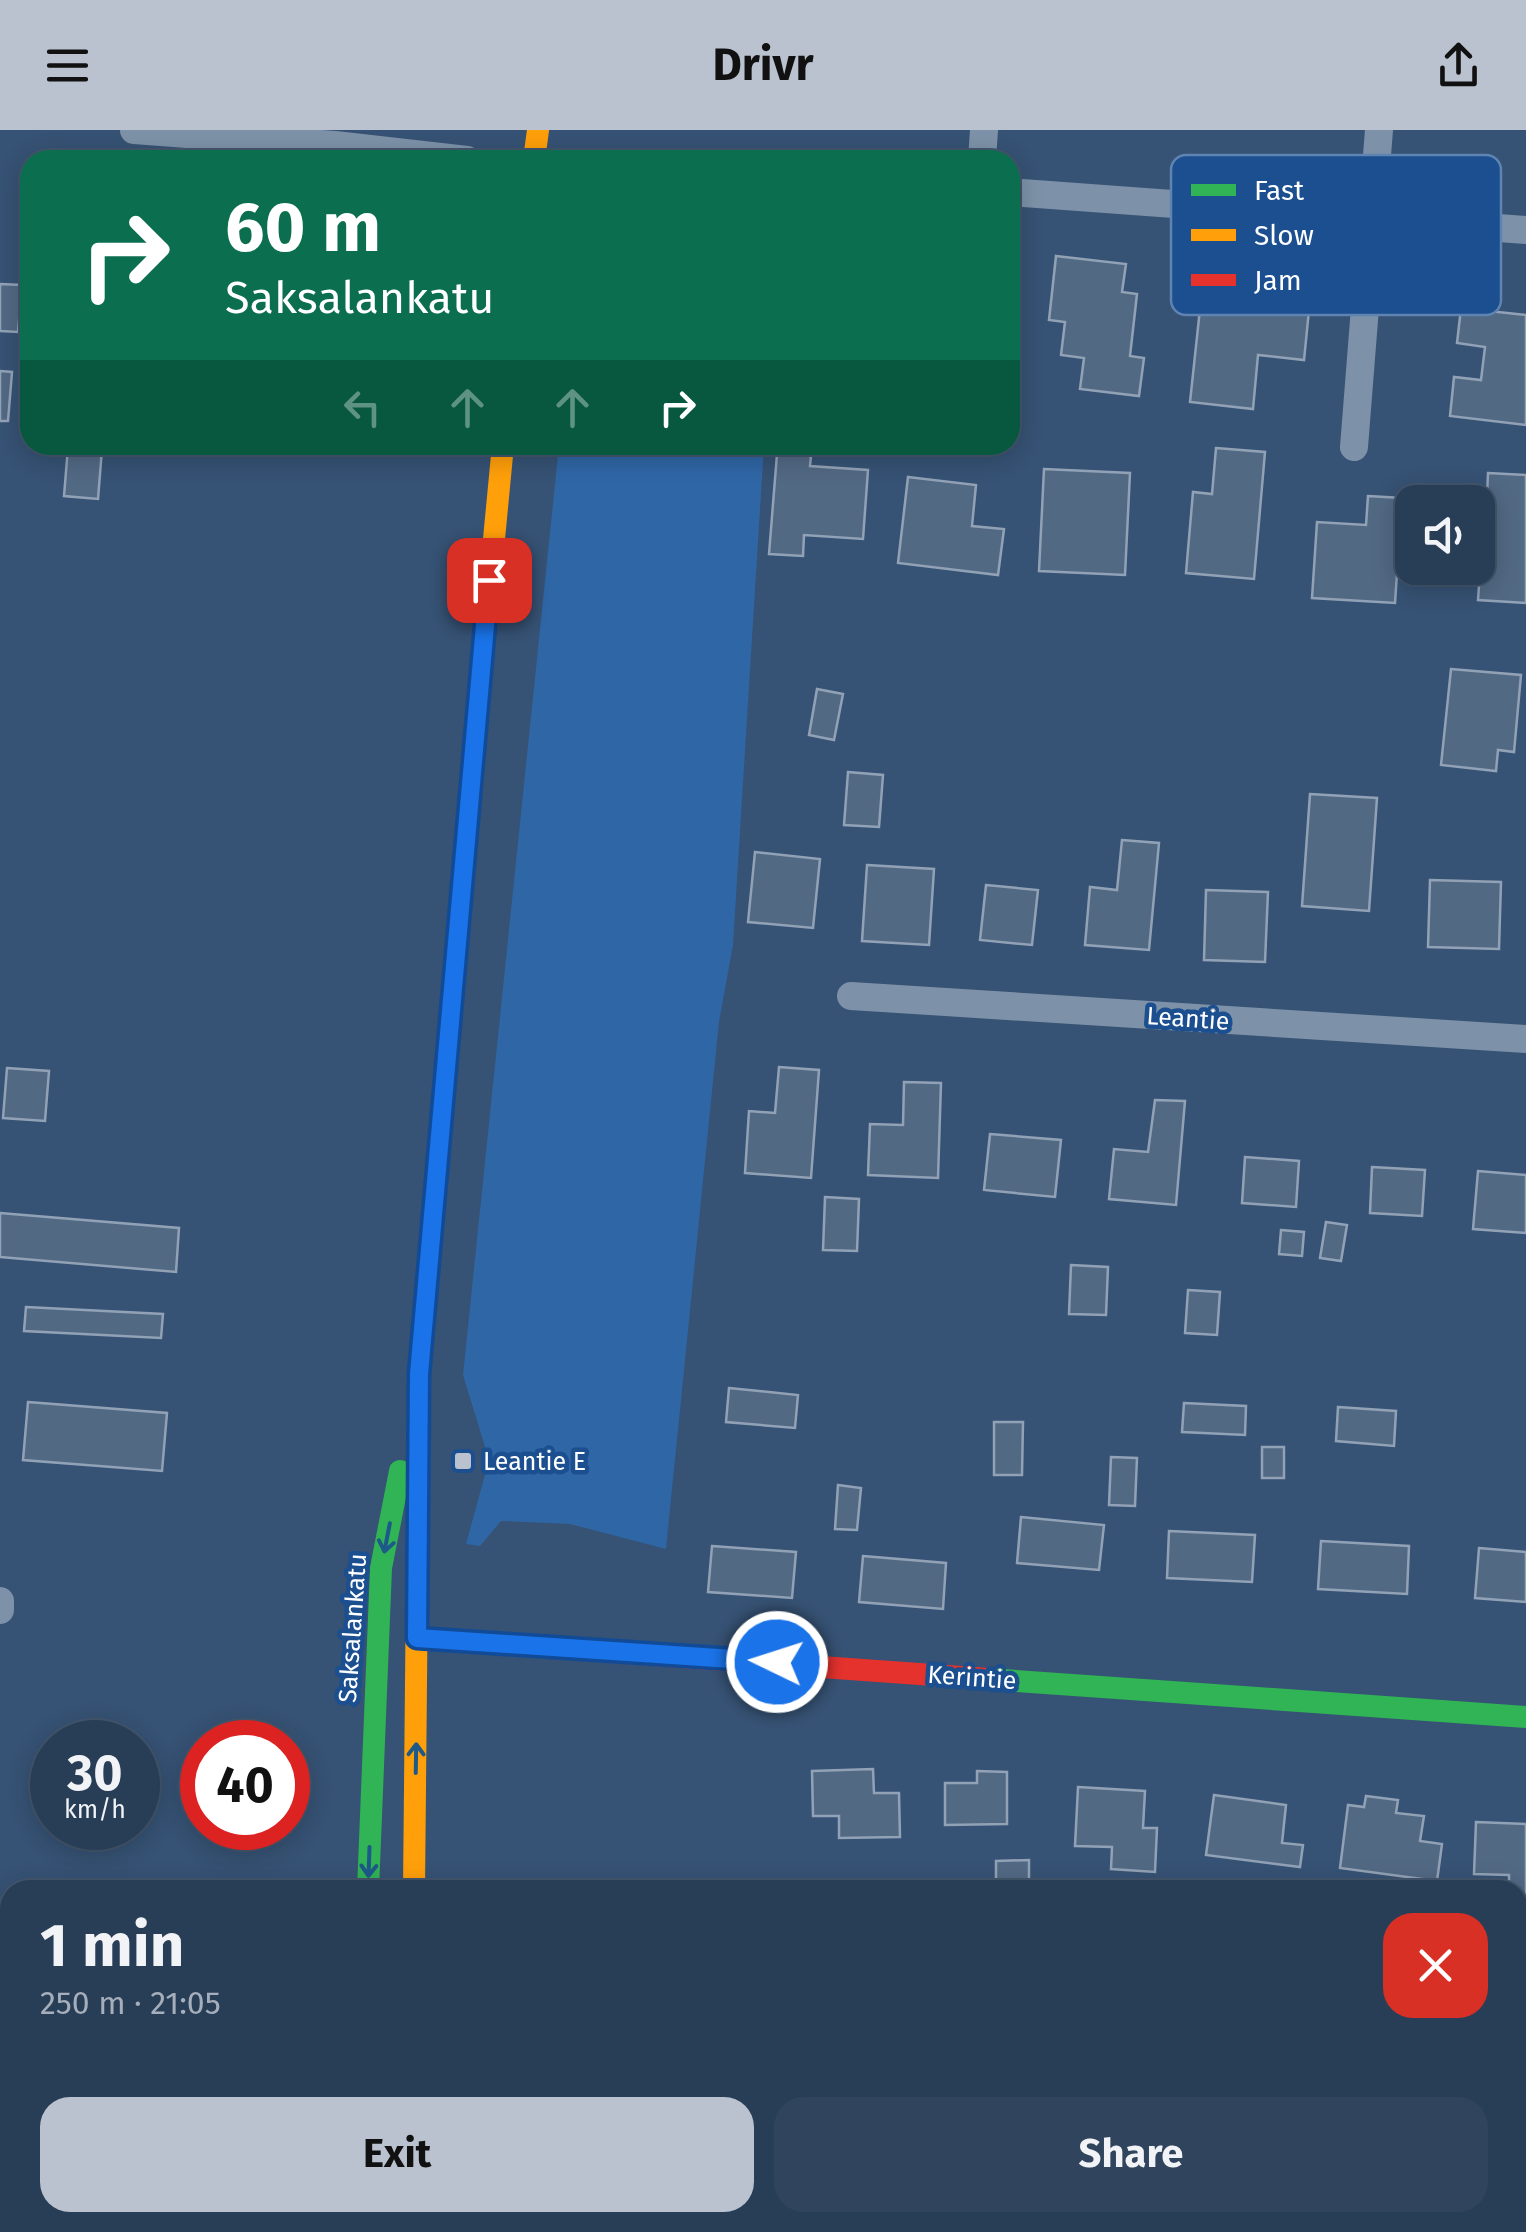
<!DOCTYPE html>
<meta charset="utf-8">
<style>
:root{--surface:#283e57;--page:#30455d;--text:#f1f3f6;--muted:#a5aeba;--line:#44576d;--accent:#b9c2ce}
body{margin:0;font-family:"Fira Sans",sans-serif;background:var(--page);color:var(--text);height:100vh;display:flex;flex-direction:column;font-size:38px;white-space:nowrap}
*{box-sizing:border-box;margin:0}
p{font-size:32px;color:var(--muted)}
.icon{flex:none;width:55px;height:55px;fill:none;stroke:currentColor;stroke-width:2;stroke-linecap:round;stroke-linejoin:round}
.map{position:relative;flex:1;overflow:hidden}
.details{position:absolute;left:0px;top:1750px;width:1528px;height:352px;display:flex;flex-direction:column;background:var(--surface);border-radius:30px 30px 0 0;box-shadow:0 5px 25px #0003,0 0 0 2px var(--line)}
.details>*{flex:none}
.banner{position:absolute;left:20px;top:20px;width:1000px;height:305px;border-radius:30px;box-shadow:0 5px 25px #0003,0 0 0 2px var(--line);background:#0b6e4f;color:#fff;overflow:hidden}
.controls{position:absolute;left:1395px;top:355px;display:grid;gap:20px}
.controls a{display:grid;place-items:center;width:100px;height:100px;border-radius:20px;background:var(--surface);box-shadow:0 5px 25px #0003,0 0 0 2px var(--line);font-size:50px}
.speed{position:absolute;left:30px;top:1590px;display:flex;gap:20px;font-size:50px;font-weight:700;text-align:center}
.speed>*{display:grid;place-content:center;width:130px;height:130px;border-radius:50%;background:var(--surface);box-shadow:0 5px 25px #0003,0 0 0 2px var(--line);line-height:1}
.speed small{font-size:25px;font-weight:400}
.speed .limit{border:15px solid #d22;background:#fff;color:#111}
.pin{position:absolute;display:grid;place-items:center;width:85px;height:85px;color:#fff;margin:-42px;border-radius:20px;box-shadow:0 5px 15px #0006}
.me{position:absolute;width:110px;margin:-55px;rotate:274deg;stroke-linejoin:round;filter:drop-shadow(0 0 8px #0008)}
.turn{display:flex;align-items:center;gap:35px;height:210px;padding:0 40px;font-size:45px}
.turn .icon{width:130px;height:130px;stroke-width:2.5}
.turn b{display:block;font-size:70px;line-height:85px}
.lanes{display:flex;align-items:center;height:95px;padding:0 40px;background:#0003;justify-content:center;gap:50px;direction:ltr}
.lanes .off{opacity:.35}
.round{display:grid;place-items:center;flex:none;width:105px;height:105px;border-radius:30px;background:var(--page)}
.headline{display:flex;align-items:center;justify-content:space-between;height:170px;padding:0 40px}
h1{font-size:60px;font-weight:700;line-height:75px}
.cta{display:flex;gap:20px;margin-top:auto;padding:20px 40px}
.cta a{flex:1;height:115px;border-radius:30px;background:var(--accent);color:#111;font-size:40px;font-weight:700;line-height:115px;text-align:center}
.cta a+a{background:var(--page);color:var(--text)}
header{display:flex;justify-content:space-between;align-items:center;height:130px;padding:0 40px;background:var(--accent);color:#111;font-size:45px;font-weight:700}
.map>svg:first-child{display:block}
.green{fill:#2f66a5}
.building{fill:#526984;stroke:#92a2b6;stroke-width:2.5}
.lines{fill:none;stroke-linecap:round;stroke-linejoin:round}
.street{stroke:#7d92a8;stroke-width:28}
.fast{stroke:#30b455;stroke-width:22}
.slow{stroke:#ff9f0a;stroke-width:22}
.jam{stroke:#e5322d;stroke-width:22}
.oneway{stroke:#1d5989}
.route-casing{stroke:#114b97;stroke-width:25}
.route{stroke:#1a73e8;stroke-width:18}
.poi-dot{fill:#b9c2ce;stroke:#1b4f8f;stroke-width:4}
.labels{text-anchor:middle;stroke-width:9;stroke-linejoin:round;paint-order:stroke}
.street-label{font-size:25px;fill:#fff;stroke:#1b4f8f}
.poi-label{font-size:25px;fill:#fff;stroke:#1b4f8f;text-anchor:start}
.key{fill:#1b4f8f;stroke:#5f84b1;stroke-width:2.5}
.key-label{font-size:28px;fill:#fff}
</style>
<header><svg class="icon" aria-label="menu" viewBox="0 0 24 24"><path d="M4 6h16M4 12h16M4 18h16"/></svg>Drivr<svg class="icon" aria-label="share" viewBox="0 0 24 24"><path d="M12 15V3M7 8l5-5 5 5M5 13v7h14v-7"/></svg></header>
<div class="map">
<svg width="1526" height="2102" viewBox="0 0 1526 2102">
<rect width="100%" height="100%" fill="#365274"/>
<g class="green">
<path d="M559 315H764L733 815 719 892 666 1419 570 1394 501 1391 480 1416 466 1414 489 1330 463 1245Z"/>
<path d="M41 2092H336L337 2102H40Z"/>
</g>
<g class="building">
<path d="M1056 126 1126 134 1122 162 1137 164 1130 226 1144 228 1139 266 1080 259 1084 228 1061 225 1065 192 1049 190Z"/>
<path d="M1205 132 1266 138 1262 175 1309 180 1304 230 1258 225 1253 279 1190 272Z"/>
<path d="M0 154 22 155 18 202 0 201Z"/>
<path d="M1461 178 1526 185V295L1450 286 1454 247 1481 250 1485 217 1457 213Z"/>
<path d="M0 241 12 242 8 291H0Z"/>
<path d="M68 317 102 319 98 369 64 366Z"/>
<path d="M1216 318 1265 322 1254 449 1186 443 1193 362 1212 364Z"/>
<path d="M777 324 811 326 810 336 868 340 863 409 804 405 803 426 769 424Z"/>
<path d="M1044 339 1130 343 1125 445 1039 441Z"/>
<path d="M1488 343 1526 345V473L1478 470 1480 442 1439 440V438H1478V387L1486 388Z"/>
<path d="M908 347 976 355 972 396 1004 399 998 445 898 433Z"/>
<path d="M1368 366 1402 368 1395 473 1312 468 1317 392 1366 395Z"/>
<path d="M1451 539 1521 545 1514 622 1498 620 1496 641 1441 635Z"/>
<path d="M817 559 843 564 834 610 809 605Z"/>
<path d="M848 642 883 645 879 697 844 695Z"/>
<path d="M1310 664 1377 668 1369 781 1302 776Z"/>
<path d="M1122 710 1159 713 1149 820 1085 815 1090 757 1117 760Z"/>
<path d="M755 722 820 729 813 798 748 792Z"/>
<path d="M867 735 934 739 929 815 862 811Z"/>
<path d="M1430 750 1501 752 1499 819 1428 817Z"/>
<path d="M986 755 1038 760 1032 815 980 810Z"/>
<path d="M1206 760 1268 762 1265 832 1204 830Z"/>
<path d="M779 937 819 940 811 1048 745 1043 749 981 775 983Z"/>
<path d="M7 938 49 941 45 991 3 988Z"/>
<path d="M904 952 941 953 938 1048 868 1045 870 994 903 995Z"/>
<path d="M1155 970 1185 971 1176 1075 1109 1069 1114 1019 1148 1022Z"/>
<path d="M990 1004 1061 1010 1055 1067 984 1060Z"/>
<path d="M1245 1027 1299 1031 1296 1077 1242 1073Z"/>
<path d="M1372 1037 1425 1040 1422 1086 1370 1083Z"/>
<path d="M1478 1041 1526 1045V1103L1473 1099Z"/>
<path d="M825 1067 859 1069 857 1121 823 1120Z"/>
<path d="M0 1083 179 1098 176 1142 0 1127Z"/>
<path d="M1326 1092 1347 1095 1341 1131 1320 1128Z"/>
<path d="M1281 1100 1304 1102 1302 1126 1279 1124Z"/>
<path d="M1071 1135 1108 1137 1106 1185 1069 1184Z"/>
<path d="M1188 1160 1220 1162 1217 1205 1185 1203Z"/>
<path d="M26 1177 163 1184 161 1208 24 1201Z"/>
<path d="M729 1258 798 1265 795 1298 726 1292Z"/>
<path d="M28 1272 167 1283 162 1341 23 1330Z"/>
<path d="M1184 1273 1246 1276 1245 1305 1182 1302Z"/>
<path d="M1338 1277 1396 1281 1394 1316 1336 1311Z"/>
<path d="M994 1292H1023L1022 1345H994Z"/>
<rect x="1262" y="1317" width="22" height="31"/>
<path d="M1111 1327 1137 1328 1135 1376 1109 1375Z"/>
<path d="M838 1355 861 1358 857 1400 835 1399Z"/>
<path d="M1021 1387 1104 1395 1099 1440 1017 1433Z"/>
<path d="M1169 1401 1255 1405 1252 1452 1167 1448Z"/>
<path d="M1321 1411 1409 1416 1407 1464 1318 1459Z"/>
<path d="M712 1416 796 1422 792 1468 708 1462Z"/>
<path d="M1479 1418 1526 1422V1472L1475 1468Z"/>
<path d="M863 1426 946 1433 943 1479 859 1472Z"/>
<path d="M873 1639 874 1663H899L900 1707 839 1708V1686H813L812 1641Z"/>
<path d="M977 1641 1007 1642V1694L945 1695V1653H977Z"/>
<path d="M1078 1657 1145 1661 1143 1698H1157L1155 1742 1111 1739 1112 1717 1075 1716Z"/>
<path d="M1214 1665 1286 1675 1282 1713 1303 1715 1300 1737 1206 1725Z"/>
<path d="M1366 1666 1398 1670 1396 1683 1424 1686 1420 1711 1442 1714 1437 1751 1340 1738 1348 1675 1364 1677Z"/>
<path d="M1476 1692 1526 1694V1768H1518V1760H1509V1745L1474 1744Z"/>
<path d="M1029 1730V1760H996V1731Z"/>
<rect x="1518" y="1910" width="8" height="144"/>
<path d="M1017 2092H1182V2102L1017 2101Z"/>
</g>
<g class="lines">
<g class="street">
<path d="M134 0 335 15 467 30"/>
<path d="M982 30 984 0"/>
<path d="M1010 62 1526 100"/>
<path d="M1354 317 1379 0"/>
<path d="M851 866 1526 909"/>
<path d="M0 1471V1480"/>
<path d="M0 1836 7 1867 10 1946"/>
<path d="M13 2092 14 2102"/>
</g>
<g class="fast">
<path d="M989 1549 1526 1587"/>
<path d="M368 1760 381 1438 400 1341"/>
<path d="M375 2092 376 2102"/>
</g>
<g class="slow">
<path d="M534 30 538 0"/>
<path d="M470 659 503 315"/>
<path d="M414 1760 419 1243 444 960"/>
</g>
<g class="jam">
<path d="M444 960 470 659"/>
<path d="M417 1508 989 1549"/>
</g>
</g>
<defs><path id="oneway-shaft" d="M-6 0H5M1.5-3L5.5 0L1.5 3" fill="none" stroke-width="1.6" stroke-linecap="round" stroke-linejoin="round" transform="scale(2.5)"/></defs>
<g class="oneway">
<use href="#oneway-shaft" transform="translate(387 1408) rotate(101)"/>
<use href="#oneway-shaft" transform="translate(416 1628) rotate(-89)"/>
<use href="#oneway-shaft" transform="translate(369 1732) rotate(92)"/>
</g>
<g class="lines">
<g class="route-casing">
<path id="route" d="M489 450 419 1244 417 1508 777 1532"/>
</g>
<use href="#route" class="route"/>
</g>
<rect class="poi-dot" x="453" y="1321" width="20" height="20" rx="5"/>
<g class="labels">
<g class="street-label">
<text transform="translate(1188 888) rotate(4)" y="9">Leantie</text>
<text transform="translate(352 1498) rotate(-86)" y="9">Saksalankatu</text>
<text transform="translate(972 1547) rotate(4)" y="9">Kerintie</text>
</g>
<g class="poi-label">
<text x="483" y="1340">Leantie E</text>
</g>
</g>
<rect x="1171" y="25" width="330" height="160" rx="15" class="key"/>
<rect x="1191" y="54" width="45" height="12" fill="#30b455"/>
<rect x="1191" y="99" width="45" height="12" fill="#ff9f0a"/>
<rect x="1191" y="144" width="45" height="12" fill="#e5322d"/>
<g class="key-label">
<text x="1254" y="70">Fast</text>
<text x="1254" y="115">Slow</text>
<text x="1254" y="160">Jam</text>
</g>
</svg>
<div class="controls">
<a><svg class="icon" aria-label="sound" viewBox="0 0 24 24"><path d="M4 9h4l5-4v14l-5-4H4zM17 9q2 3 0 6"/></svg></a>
</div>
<div class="speed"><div>30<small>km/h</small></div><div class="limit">40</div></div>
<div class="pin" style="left:489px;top:450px;background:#d93025"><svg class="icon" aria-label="arrive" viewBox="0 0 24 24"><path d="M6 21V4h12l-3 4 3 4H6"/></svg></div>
<svg class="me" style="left:777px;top:1532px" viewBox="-20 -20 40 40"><circle r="17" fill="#1a73e8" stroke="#fff" stroke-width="3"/><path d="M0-11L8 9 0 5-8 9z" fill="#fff"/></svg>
<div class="banner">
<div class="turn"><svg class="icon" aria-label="right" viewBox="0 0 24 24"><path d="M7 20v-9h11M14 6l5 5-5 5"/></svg><div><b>60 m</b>Saksalankatu</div></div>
<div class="lanes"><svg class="icon off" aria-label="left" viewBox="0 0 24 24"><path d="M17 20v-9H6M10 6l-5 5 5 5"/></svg><svg class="icon off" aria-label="ahead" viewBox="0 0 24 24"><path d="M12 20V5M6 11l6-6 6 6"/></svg><svg class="icon off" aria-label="ahead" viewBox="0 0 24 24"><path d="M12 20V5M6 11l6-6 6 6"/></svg><svg class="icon" aria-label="right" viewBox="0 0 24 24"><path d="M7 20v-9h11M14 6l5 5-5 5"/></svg></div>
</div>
<section class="details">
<div class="headline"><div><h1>1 min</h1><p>250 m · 21:05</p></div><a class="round" style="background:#d93025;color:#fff"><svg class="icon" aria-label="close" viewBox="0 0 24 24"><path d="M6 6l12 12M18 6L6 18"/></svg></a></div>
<div class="cta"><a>Exit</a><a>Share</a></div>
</section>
</div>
